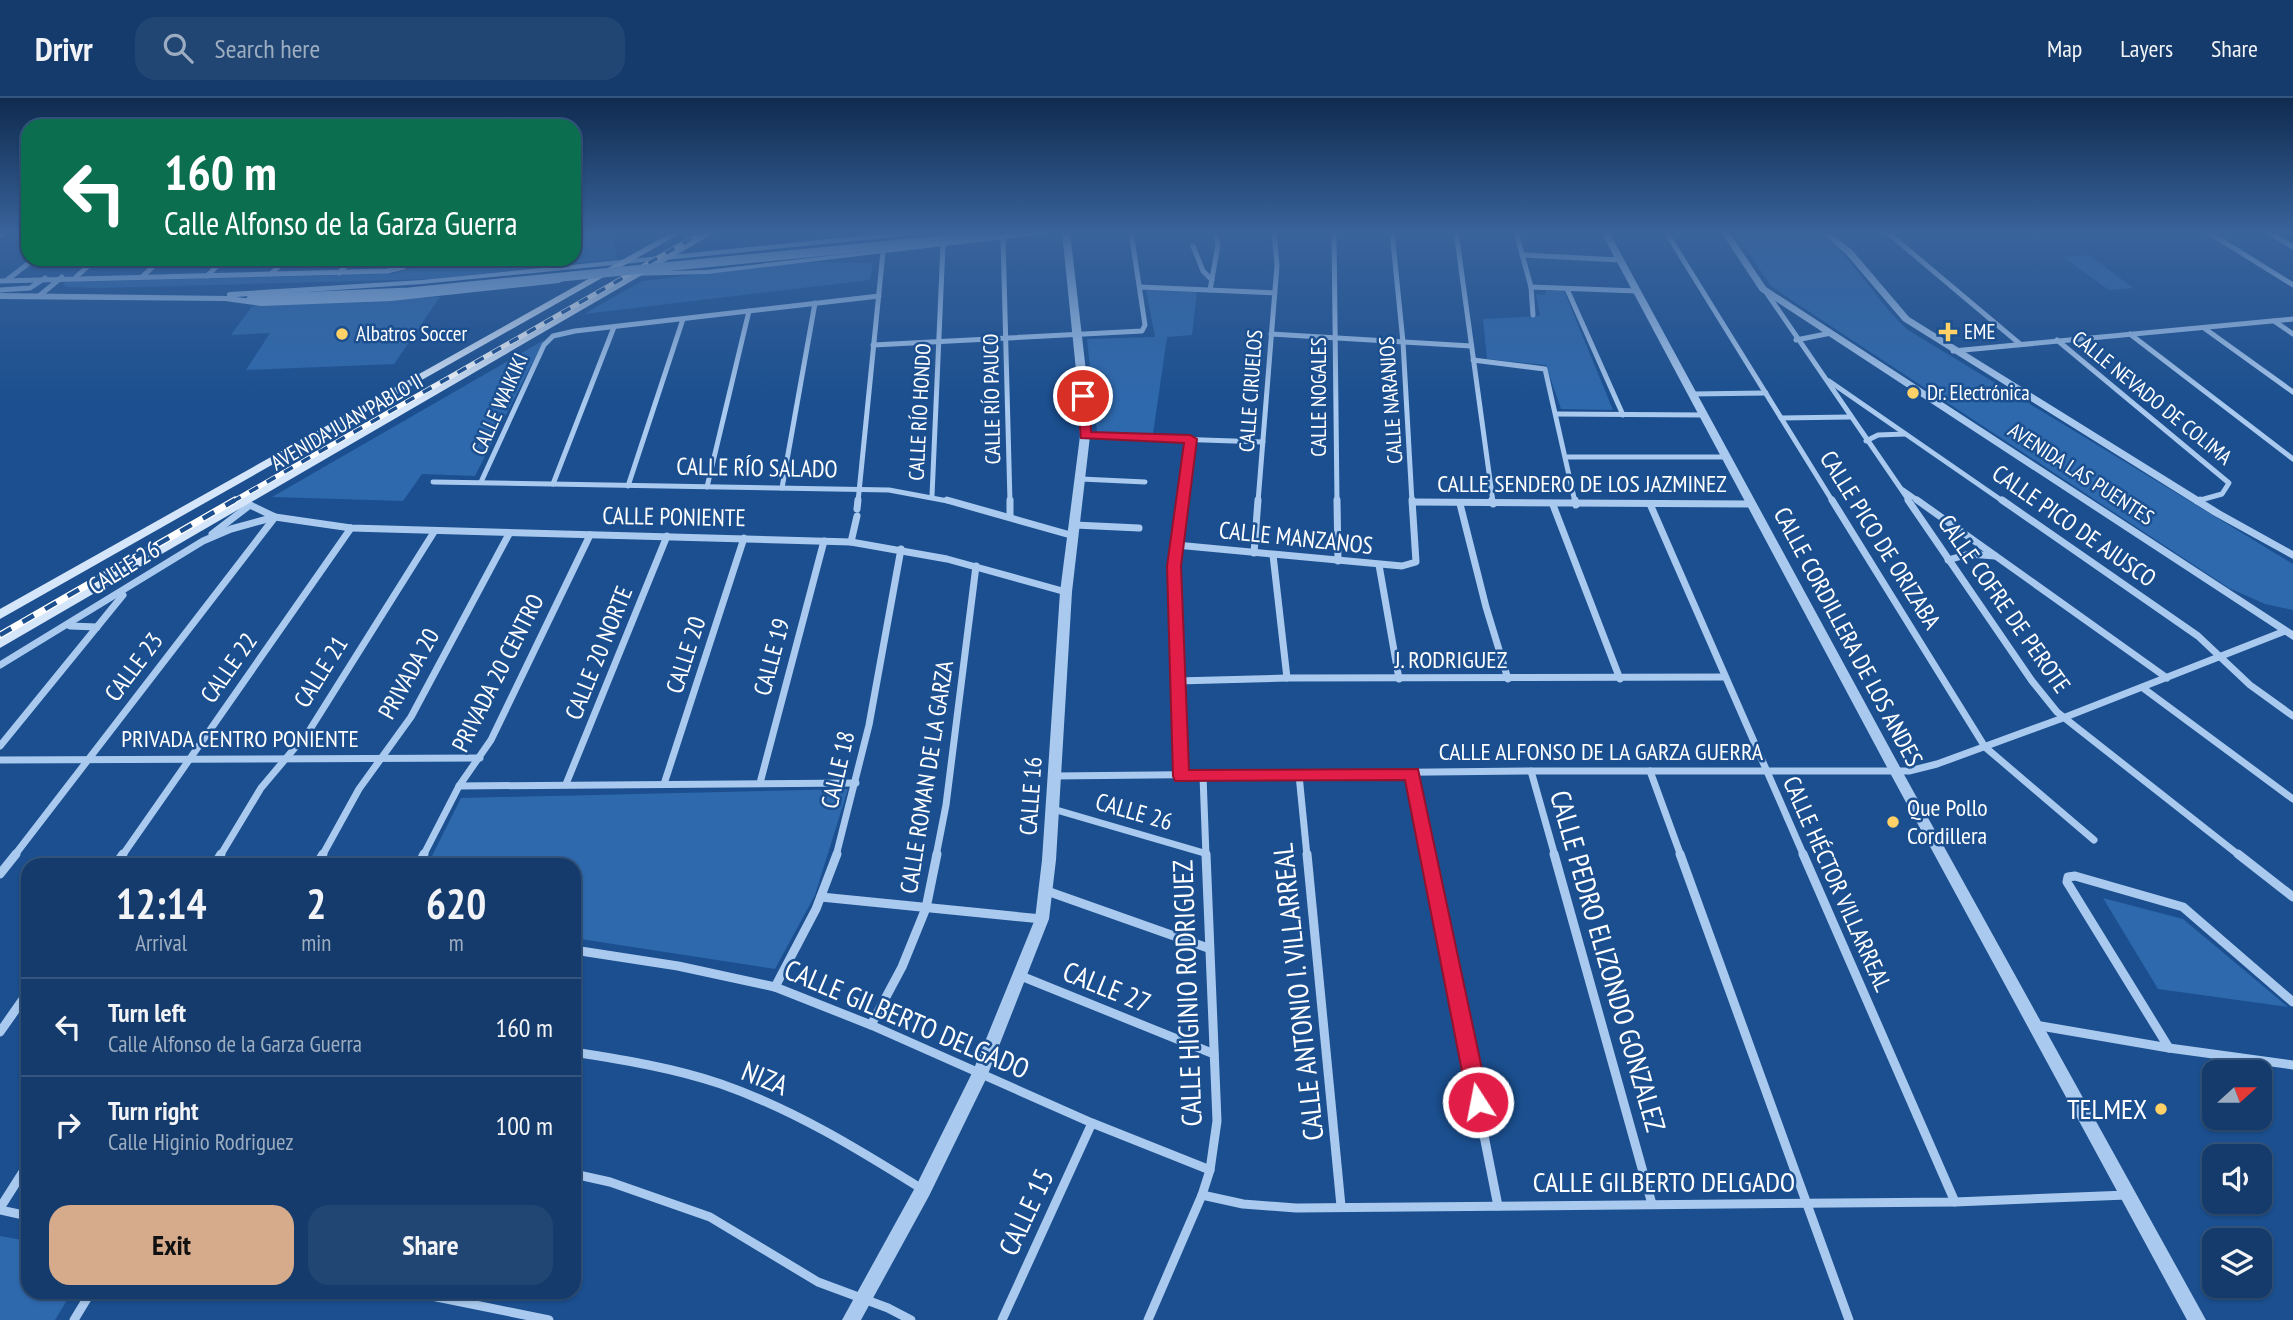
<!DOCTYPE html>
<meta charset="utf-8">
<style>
:root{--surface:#143b6b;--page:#214673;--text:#f1f3f6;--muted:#9dadc1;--line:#33557e;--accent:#d6ab8b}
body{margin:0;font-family:"PT Sans Narrow",sans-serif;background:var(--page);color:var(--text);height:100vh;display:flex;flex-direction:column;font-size:26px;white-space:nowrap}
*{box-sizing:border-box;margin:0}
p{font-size:23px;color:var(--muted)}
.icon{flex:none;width:38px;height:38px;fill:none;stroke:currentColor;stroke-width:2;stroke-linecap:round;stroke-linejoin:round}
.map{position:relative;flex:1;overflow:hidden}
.drawer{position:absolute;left:21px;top:760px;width:560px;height:441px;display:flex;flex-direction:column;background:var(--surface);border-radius:21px;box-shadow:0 2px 5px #0004,0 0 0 2px var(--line)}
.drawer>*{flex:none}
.hud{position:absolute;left:21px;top:21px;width:560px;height:147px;border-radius:21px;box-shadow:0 2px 5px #0004,0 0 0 2px var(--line);background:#0b6e4f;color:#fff;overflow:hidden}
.needle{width:46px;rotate:69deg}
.tools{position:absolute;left:2202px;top:962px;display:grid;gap:14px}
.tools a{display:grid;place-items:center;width:70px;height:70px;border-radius:14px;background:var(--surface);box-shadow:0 2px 5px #0004,0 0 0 2px var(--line);font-size:35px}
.pin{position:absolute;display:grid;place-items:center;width:60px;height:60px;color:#fff;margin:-30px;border:4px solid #fff;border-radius:50%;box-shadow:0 2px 7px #0007}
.me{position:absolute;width:77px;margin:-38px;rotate:349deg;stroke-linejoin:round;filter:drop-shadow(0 0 5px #0008)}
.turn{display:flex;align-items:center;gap:24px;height:147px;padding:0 28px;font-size:32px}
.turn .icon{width:91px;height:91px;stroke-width:2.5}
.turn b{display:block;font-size:49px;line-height:60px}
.eta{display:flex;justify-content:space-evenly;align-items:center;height:119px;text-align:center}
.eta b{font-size:42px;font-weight:700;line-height:49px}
.cta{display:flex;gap:14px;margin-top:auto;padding:14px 28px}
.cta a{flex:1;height:80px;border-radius:21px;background:var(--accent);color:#111;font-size:28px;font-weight:700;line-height:80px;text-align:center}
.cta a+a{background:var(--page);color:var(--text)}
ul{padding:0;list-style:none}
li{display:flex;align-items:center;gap:21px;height:98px;padding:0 28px;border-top:2px solid var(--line)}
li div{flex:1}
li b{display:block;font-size:26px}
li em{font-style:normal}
header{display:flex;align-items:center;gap:42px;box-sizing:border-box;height:98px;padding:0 35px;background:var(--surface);border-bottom:2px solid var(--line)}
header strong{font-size:33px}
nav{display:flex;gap:38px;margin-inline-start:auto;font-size:24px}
.search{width:490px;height:63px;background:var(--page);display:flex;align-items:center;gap:18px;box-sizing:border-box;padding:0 24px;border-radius:21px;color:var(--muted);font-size:26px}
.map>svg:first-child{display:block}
.green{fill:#2e69ad}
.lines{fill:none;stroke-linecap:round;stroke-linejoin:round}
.minor-far2{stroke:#a9c9ee;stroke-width:5}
.minor-far1{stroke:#a9c9ee;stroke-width:7}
.minor{stroke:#a9c9ee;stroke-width:9}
.tertiary{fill:#a9c9ee;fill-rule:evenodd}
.secondary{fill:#d6e6fa;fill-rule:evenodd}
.rail-far1-casing{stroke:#fff;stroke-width:5}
.rail-casing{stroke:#fff;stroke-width:7}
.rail-far1{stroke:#1b4f8f;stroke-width:3.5;stroke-dasharray:10;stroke-linecap:butt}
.rail{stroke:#1b4f8f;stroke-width:4.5;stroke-dasharray:13;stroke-linecap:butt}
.tertiary-bridge{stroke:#a9c9ee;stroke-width:9}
.route{fill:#e11d48;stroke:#92132f;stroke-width:2}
.poi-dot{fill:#ffd166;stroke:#1b4f8f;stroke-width:2.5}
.labels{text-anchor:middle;stroke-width:5;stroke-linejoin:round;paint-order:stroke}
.far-poi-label{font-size:21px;fill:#fff;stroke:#1b4f8f;text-anchor:start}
.far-street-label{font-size:21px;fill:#fff;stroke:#1b4f8f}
.street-label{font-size:24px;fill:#fff;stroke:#1b4f8f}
.poi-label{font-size:24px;fill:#fff;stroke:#1b4f8f;text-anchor:start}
.near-street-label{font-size:28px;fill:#fff;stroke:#1b4f8f}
.near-poi-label{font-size:28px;fill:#fff;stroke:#1b4f8f;text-anchor:end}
</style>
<header>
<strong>Drivr</strong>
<div class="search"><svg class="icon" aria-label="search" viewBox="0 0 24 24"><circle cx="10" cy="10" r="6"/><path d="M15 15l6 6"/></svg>Search here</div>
<nav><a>Map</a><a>Layers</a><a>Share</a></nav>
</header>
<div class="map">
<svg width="2293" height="1222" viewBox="0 0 2293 1222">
<rect width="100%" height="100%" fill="#1b4f8f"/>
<g class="green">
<path d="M574 134H612L617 161 432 181 101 190 67 189 63 186 66 184 393 176 415 169 422 161H574Z"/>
<path d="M1735 134H1820C1855 162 1875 202 1908 232L2293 466V512L2265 506 2229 490 1802 209 1771 188Z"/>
<path d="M2089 157 2133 190 2109 192 2063 159Z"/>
<path d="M803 164 873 165 870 182 584 216 642 183Z"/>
<path d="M1146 192 1197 194 1192 237 1167 239 1153 336 1097 334 1087 241 1155 239Z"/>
<path d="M1546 193H1564L1613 312 1561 311 1546 267 1487 261 1483 221 1540 218 1536 196 1545 197Z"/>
<path d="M440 199 394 266 246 272 270 235 231 237 252 208Z"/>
<path d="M544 242 475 378 422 376 403 403 272 399Z"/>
<path d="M848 691 815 797 775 871 574 840V766H428L461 700Z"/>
<path d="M2103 800 2183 821 2288 909 2158 891Z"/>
<path d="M0 1138 28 1143V1194H72L55 1222H0Z"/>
</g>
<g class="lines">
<g class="minor-far2">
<path d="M1334 134 1337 404"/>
<path d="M1392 134 1403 244 1412 404"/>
<path d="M1456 134 1493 404"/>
<path d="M1516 134 1531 189 1533 217"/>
<path d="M1666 134 1833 404"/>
<path d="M1887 134 2020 246"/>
<path d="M2208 134 2293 187"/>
<path d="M2268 134 2293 149"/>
<path d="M2289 134 2293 135"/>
<path d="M0 138 5 134"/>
<path d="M1003 140 1010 404"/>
<path d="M1193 148 1203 173 1212 182"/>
<path d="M1522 157 1620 162"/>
<path d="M339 175 352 161"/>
<path d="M271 176 286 161"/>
<path d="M207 178 224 161"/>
<path d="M76 179 96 161"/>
<path d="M142 179 161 161"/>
<path d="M7 182 34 161"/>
<path d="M0 183 387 173 404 169 414 161"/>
<path d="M1140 189 1275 195"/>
<path d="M1531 189 1637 193"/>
<path d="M1567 191 1623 317"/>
<path d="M1764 191 1910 404"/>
<path d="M0 192 30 190 45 180"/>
<path d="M1210 192 1218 147 1215 134"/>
<path d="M39 198 62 179"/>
<path d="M2274 223 2293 236"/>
<path d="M2204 230 2293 294"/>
<path d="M1271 236 1471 248"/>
<path d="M2130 236 2293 361"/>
<path d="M1796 242 1831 235"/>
<path d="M2057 242 2229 385 2222 396 2197 403"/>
<path d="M873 247 1142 233 1145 227 1131 134"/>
<path d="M1953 253 2293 221"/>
<path d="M1473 262 1545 271 1575 404"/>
<path d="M1829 283 2004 404"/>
<path d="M1692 296 1766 295"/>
<path d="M1556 316 1703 317"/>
<path d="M1781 320 1850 319"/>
<path d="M1085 338 1263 344"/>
<path d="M1866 343 1878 337 1905 336"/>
<path d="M1566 359H1726"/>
<path d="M1081 381 1145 384"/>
<path d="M433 384 889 392 953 404"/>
<path d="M481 384 544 247 553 238 575 233 879 198"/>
<path d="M553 386 614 229"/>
<path d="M628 388 683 221"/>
<path d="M707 389 749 213"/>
<path d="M782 390 815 205"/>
<path d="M1903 392 1920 404"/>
<path d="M932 398 943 147"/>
<path d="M858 404 883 154"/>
<path d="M1182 404 1190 341"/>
<path d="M1258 404 1277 167 1274 134"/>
</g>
<g class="minor-far1">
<path d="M947 402 1074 438"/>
<path d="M1010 402V419"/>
<path d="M1337 402 1338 463"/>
<path d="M1492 402 1493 406"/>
<path d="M1575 402 1576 407"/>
<path d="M1832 402 1985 649 2094 742"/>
<path d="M1908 402 2032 583 2057 614 2240 758"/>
<path d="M1917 402 2167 580"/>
<path d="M2002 402 2198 538 2250 587 2293 618"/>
<path d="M2197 403 2200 402"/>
<path d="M1414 404 1750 406"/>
<path d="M1460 406 1486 509 1508 581"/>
<path d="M1650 406 1804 758"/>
<path d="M250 407 275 419 351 430 851 444 947 461 1066 494"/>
<path d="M1553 407 1620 581"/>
<path d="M857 411 858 402"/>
<path d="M1075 427 1139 430"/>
<path d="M212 436 250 407 248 405"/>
<path d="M851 444 857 418"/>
<path d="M1176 447 1402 468 1416 464 1412 402"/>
<path d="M1254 455 1258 402"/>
<path d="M1273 457 1287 580"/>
<path d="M1948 462 1969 456 1995 458"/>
<path d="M1379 467 1399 581"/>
<path d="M70 528 97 529"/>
<path d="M0 567 203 443 231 431 275 419"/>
<path d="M1177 583 1287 580 1725 579"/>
<path d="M2143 590 2293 701"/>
<path d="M0 648 123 497"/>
<path d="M0 662 480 660"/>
<path d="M1531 673 1555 758"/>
<path d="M1650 673 1681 758"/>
<path d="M1412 675 1428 758"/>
<path d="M1299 677 1307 758"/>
<path d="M1055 678 1531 673H1909L1937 666 2063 620 2285 533"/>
<path d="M1181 678 1174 468 1182 402"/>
<path d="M1203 678 1206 758"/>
<path d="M760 685 824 443"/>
<path d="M566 686 667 438"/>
<path d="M664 686 744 440"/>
<path d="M459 688 856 685"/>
<path d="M1053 711 1204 755"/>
<path d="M14 758 275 419"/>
<path d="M122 758 351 430"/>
<path d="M220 758 261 690 309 633 434 434"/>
<path d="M322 758 359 691 411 619 509 436"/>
<path d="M423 758 459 688 491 642 590 437"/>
<path d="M836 758 869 627 901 451"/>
<path d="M936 758 946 707 976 468"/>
</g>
<g class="minor">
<path d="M1307 756 1341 1108"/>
<path d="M1428 756 1498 1108"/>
<path d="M1554 756 1652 1106"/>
<path d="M1680 756 1849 1222"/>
<path d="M1803 756 1955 1104"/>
<path d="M2238 756 2293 799"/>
<path d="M116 766 123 756"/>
<path d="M215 766 221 756"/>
<path d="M317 766 323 756"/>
<path d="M419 766 424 756"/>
<path d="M0 776 16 756"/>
<path d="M1047 793 1208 850"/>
<path d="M821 799 1042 821"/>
<path d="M574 852 678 868 775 889 871 927 1092 1025 1210 1072"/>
<path d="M1021 878 1214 956"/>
<path d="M775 889 816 811 837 756"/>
<path d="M871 927 902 869 926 810 937 756"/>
<path d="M2035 927 2169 950 2293 967"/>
<path d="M0 934 28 894"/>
<path d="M2169 950 2067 784 2068 779 2075 778 2183 809 2293 904"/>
<path d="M574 954C624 962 674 970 721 986 793 1011 858 1051 922 1091"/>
<path d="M574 1076 610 1084 710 1119 818 1184 888 1210 911 1222"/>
<path d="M1202 1097 1243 1106 1296 1110 1955 1104 2127 1097"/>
<path d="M0 1110 28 1066"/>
<path d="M0 1112 28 1118"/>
<path d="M412 1194 549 1222"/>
<path d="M74 1222 91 1194"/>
<path d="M1002 1222 1092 1025"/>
<path d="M1148 1222 1202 1097 1210 1072 1217 1023 1206 756"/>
</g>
<g class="tertiary">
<path d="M899 134H931L927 136 422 186 236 199 261 202 391 197 559 181 563 183 559 185 391 203 261 208 225 203 0 201V195L227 198V195L230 194 422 182Z"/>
<path d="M1034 134H1062L707 176 629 178 625 176 629 174 707 172Z"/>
<path d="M1062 134H1070L1087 282 1090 338 1072 494 1056 762 1049 821 986 981 929 1098 861 1222H842L917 1086 973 973 1035 821 1042 762 1060 494 1080 338 1077 282Z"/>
<path d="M1601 134H1609L1901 671 2206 1222H2187L1889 673Z"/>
<path d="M1721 134H1729L1766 189 2293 533V542L1760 193Z"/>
<path d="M1821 134H1830L1852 152 1909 219 2221 413 2293 453V461L2213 417 1903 223 1846 156Z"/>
</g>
<g class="secondary">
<path d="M672 134H683L0 521V511Z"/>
<path d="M705 134H716L0 550V539Z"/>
</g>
<g class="rail-far1-casing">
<path id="rail-far1" d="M232 404 703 134"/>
</g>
<g class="rail-casing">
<path id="rail" d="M0 537 235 402"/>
</g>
<use href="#rail-far1" class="rail-far1"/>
<use href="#rail" class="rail"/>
<path class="tertiary-bridge" d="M251 201 409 194 1011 135"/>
</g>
<linearGradient id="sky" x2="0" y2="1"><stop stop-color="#0f2b4f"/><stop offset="0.44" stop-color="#39639b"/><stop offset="1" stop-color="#39639b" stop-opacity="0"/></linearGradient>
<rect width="2293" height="306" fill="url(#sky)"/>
<path class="route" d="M1083 294 1090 298 1091 334 1190 337 1197 341 1181 468 1189 672 1418 671 1489 1004 1486 1011 1478 1013 1471 1011 1468 1004 1405 682 1175 683 1173 678 1167 468 1184 345 1081 340 1077 298Z"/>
<g class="poi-dot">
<path d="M1944.5 223.5h7v7h7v7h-7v7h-7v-7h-7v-7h7z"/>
<circle cx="342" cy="236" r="7"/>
<circle cx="1913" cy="295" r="7"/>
<circle cx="1893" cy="724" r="7"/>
<circle cx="2161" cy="1011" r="7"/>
</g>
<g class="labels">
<g class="far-poi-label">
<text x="1964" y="241">EME</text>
<text x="356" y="243">Albatros Soccer</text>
<text x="1927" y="302">Dr. Electrónica</text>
</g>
<g class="far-street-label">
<text transform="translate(1251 293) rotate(-86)" y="7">CALLE CIRUELOS</text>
<text transform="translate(1319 299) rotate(-90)" y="7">CALLE NOGALES</text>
<text transform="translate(2152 300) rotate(39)" y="7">CALLE NEVADO DE COLIMA</text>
<text transform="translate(992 301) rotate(-91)" y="7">CALLE RÍO PAUCO</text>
<text transform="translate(1391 302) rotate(-94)" y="7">CALLE NARANJOS</text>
<text transform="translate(500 306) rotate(-66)" y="7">CALLE WAIKIKI</text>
<text transform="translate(920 314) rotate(-87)" y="7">CALLE RÍO HONDO</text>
<text transform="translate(347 324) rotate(-30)" y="7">AVENIDA JUAN PABLO II</text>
<text transform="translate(2081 376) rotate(33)" y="7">AVENIDA LAS PUENTES</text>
</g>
<g class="street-label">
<text transform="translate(757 370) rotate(1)" y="8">CALLE RÍO SALADO</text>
<text x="1582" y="394">CALLE SENDERO DE LOS JAZMINEZ</text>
<text transform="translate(674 419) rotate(1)" y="8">CALLE PONIENTE</text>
<text transform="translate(2074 428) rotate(35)" y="8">CALLE PICO DE AJUSCO</text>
<text transform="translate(1296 440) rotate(6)" y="8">CALLE MANZANOS</text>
<text transform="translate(1880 442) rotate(58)" y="8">CALLE PICO DE ORIZABA</text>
<text transform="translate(124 470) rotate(-32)" y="8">CALLE 26</text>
<text transform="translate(2004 506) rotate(55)" y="8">CALLE COFRE DE PEROTE</text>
<text transform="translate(1848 539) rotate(62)" y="8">CALLE CORDILLERA DE LOS ANDES</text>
<text transform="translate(599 555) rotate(-68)" y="8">CALLE 20 NORTE</text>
<text transform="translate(686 557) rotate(-72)" y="8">CALLE 20</text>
<text transform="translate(772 559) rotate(-75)" y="8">CALLE 19</text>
<text x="1451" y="570">J. RODRIGUEZ</text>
<text transform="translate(134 569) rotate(-53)" y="8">CALLE 23</text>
<text transform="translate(229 570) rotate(-55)" y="8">CALLE 22</text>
<text transform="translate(321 574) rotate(-58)" y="8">CALLE 21</text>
<text transform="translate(498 575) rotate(-63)" y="8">PRIVADA 20 CENTRO</text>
<text transform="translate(409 576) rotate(-61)" y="8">PRIVADA 20</text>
<text x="240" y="649">PRIVADA CENTRO PONIENTE</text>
<text x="1601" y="662">CALLE ALFONSO DE LA GARZA GUERRA</text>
<text transform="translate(838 672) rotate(-77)" y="8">CALLE 18</text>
<text transform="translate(927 679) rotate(-81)" y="8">CALLE ROMAN DE LA GARZA</text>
<text transform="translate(1031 698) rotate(-86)" y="8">CALLE 16</text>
<text transform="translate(1134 714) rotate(16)" y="8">CALLE 26</text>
<text transform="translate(1837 786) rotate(66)" y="8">CALLE HÉCTOR VILLARREAL</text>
</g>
<g class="poi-label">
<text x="1907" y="718">Que Pollo<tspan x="1907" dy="28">Cordillera</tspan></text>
</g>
<g class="near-street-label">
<text transform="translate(1608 863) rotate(74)" y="10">CALLE PEDRO ELIZONDO GONZALEZ</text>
<text transform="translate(1107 889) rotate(22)" y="10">CALLE 27</text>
<text transform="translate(1298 894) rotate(-96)" y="10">CALLE ANTONIO I. VILLARREAL</text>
<text transform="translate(1187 895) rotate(-92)" y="10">CALLE HIGINIO RODRIGUEZ</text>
<text transform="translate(907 921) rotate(23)" y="10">CALLE GILBERTO DELGADO</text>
<text transform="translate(765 980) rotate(22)" y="10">NIZA</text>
<text x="1664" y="1094">CALLE GILBERTO DELGADO</text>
<text transform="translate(1026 1114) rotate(-65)" y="10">CALLE 15</text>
</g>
<g class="near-poi-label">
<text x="2147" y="1021">TELMEX</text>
</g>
</g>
</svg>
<div class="tools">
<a><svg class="needle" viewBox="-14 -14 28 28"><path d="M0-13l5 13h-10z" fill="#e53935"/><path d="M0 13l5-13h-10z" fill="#9dadc1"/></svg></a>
<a><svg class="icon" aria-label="sound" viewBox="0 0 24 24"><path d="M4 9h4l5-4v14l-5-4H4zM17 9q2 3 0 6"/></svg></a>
<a><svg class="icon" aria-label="layers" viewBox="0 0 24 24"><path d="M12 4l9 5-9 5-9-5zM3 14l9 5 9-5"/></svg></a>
</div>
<div class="pin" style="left:1083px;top:298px;background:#d93025"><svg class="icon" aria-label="arrive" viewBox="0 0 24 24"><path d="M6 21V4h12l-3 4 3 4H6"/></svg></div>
<svg class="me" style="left:1478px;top:1004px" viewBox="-20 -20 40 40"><circle r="17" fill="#e11d48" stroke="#fff" stroke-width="3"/><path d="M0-11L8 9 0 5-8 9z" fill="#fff"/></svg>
<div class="hud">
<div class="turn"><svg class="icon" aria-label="left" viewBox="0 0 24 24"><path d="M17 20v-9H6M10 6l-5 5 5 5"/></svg><div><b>160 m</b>Calle Alfonso de la Garza Guerra</div></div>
</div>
<section class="drawer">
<div class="eta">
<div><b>12:14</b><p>Arrival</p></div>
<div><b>2</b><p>min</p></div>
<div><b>620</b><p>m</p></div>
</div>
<ul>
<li><svg class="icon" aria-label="left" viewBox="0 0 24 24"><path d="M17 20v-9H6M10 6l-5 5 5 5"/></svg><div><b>Turn left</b><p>Calle Alfonso de la Garza Guerra</p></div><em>160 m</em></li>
<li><svg class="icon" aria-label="right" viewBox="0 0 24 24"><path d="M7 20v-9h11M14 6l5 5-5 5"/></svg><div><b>Turn right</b><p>Calle Higinio Rodriguez</p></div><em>100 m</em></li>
</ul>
<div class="cta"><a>Exit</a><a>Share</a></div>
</section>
</div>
